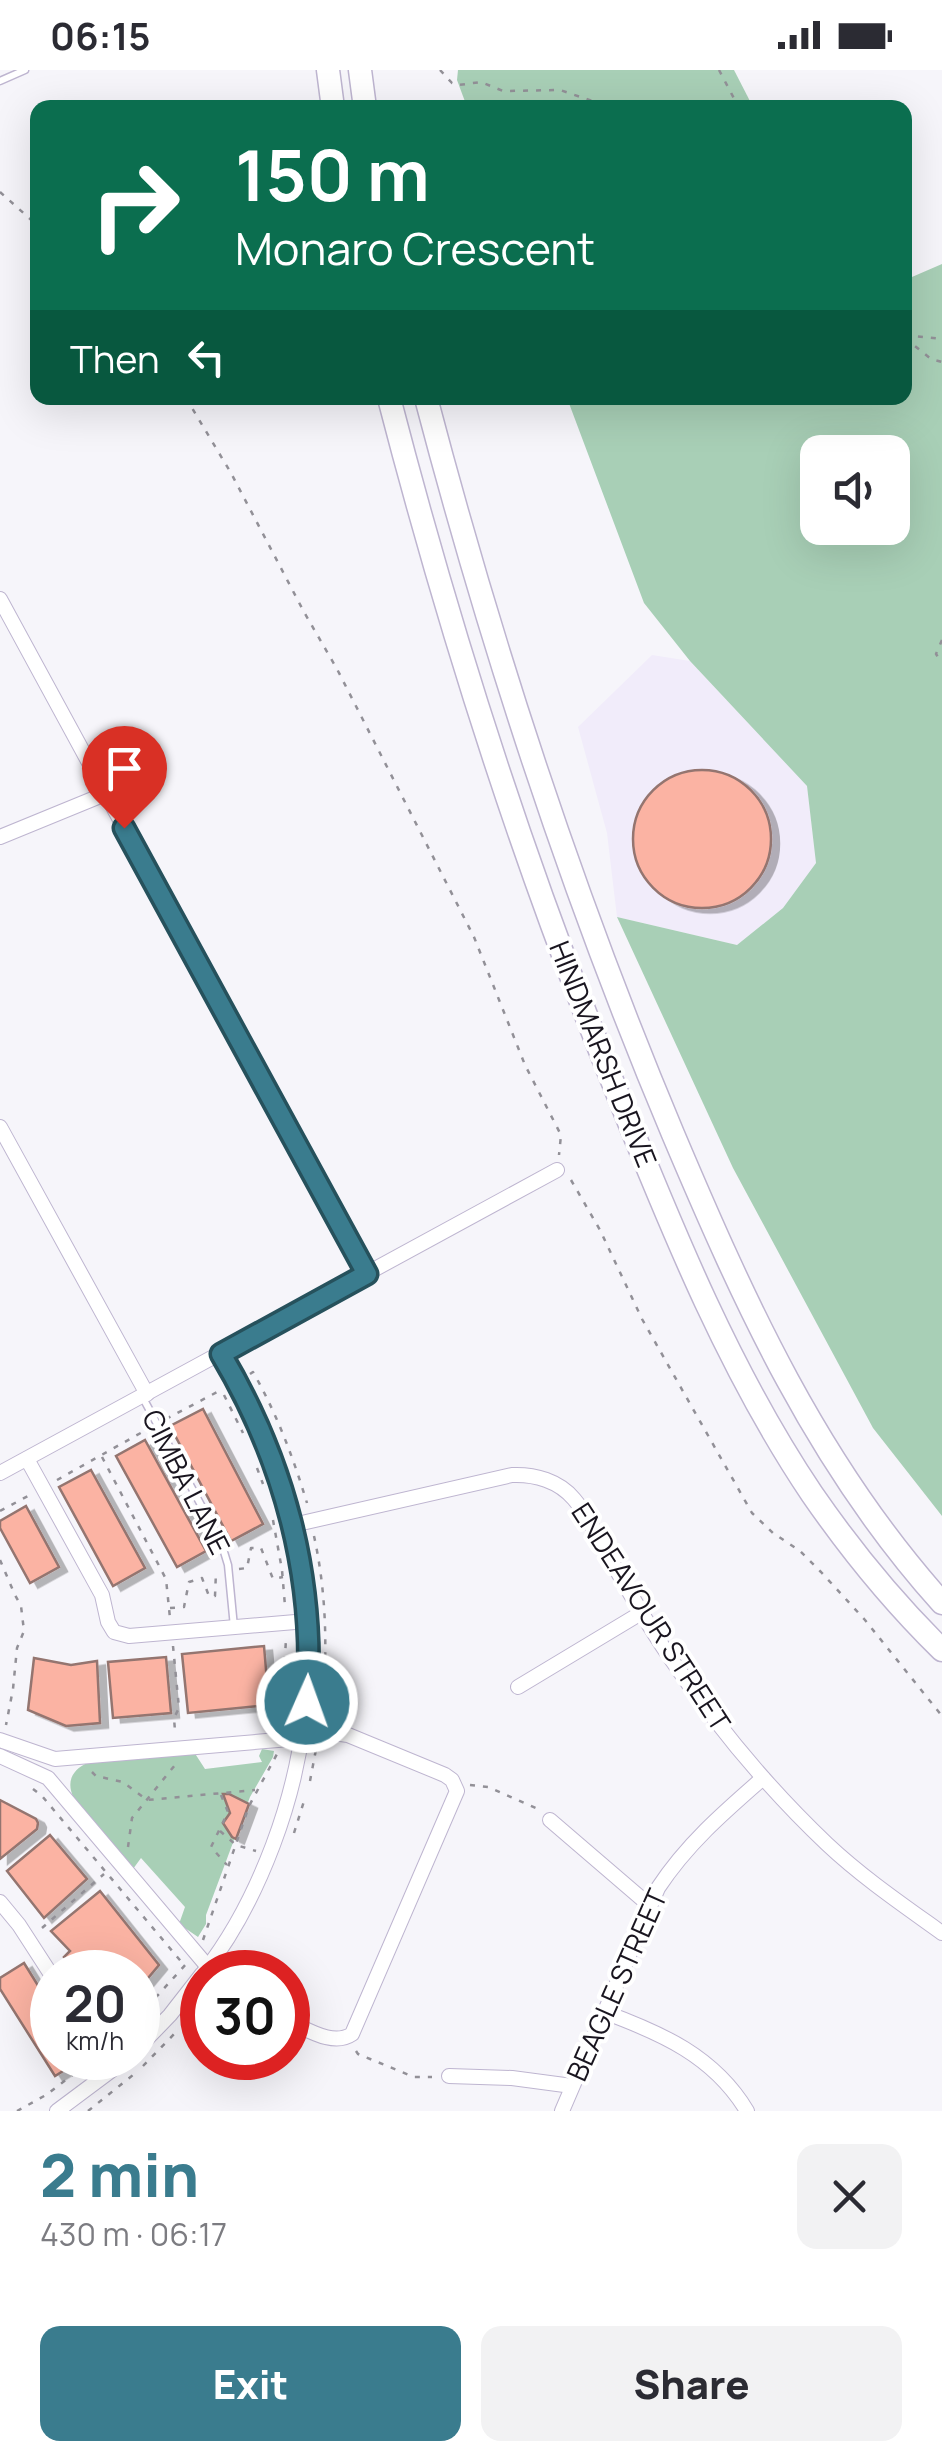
<!DOCTYPE html>
<meta charset="utf-8">
<style>
:root{--surface:#fff;--page:#f2f2f3;--text:#2b2b33;--muted:#7c7c81;--accent:#3a7c8e}
body{margin:0;font-family:Manrope,sans-serif;background:var(--page);color:var(--text);height:100vh;display:flex;flex-direction:column;font-size:38px;white-space:nowrap}
*{box-sizing:border-box;margin:0}
p{font-size:32px;color:var(--muted)}
.icon{flex:none;width:55px;height:55px;fill:none;stroke:currentColor;stroke-width:2;stroke-linecap:round;stroke-linejoin:round}
.map{position:relative;height:2041px;overflow:hidden}
.side{display:flex;flex-direction:column;background:var(--surface);flex:1}
.side>*{flex:none}
.banner{position:absolute;left:30px;top:30px;width:882px;height:305px;border-radius:20px;box-shadow:0 10px 40px #0002;background:#0b6e4f;color:#fff;overflow:hidden}
.fabs{position:absolute;left:800px;top:365px;display:grid;gap:20px}
.fabs a{display:grid;place-items:center;width:110px;height:110px;border-radius:20px;background:var(--surface);box-shadow:0 10px 40px #0002;font-size:50px}
.speed{position:absolute;left:30px;top:1880px;display:flex;gap:20px;font-size:50px;font-weight:700;text-align:center}
.speed>*{display:grid;place-content:center;width:130px;height:130px;border-radius:50%;background:var(--surface);box-shadow:0 10px 40px #0002;line-height:1}
.speed small{font-size:25px;font-weight:400}
.speed .limit{border:15px solid #d22;background:#fff;color:#111}
.pin{position:absolute;display:grid;place-items:center;width:85px;height:85px;color:#fff;margin:-102px -42px;border-radius:50% 50% 50% 0;rotate:-45deg;box-shadow:0 0 10px #0007}
.pin .icon{rotate:45deg}
.me{position:absolute;width:110px;margin:-55px;rotate:2deg;stroke-linejoin:round;filter:drop-shadow(0 0 8px #0008)}
.turn{display:flex;align-items:center;gap:35px;height:210px;padding:0 40px;font-size:45px}
.turn .icon{width:130px;height:130px;stroke-width:2.5}
.turn b{display:block;font-size:70px;line-height:85px}
.then{display:flex;align-items:center;height:95px;padding:0 40px;background:#0003;gap:20px;font-size:38px}
.round{display:grid;place-items:center;flex:none;width:105px;height:105px;border-radius:20px;background:var(--page)}
.headline{display:flex;align-items:center;justify-content:space-between;height:170px;padding:0 40px}
h1{font-size:60px;font-weight:800;line-height:75px;color:var(--accent)}
.primary-button{display:flex;gap:20px;margin-top:auto;padding:20px 40px}
.primary-button a{flex:1;height:115px;border-radius:20px;background:var(--accent);color:#fff;font-size:40px;font-weight:800;line-height:115px;text-align:center}
.primary-button a+a{background:var(--page);color:var(--text)}
.status{display:flex;justify-content:space-between;align-items:center;height:70px;padding:0 50px;background:var(--surface);direction:ltr}
.status svg{height:28px;fill:currentColor}
.map>svg:first-child{display:block}
.built{fill:#f1ecfa}
.green{fill:#a8cfb6;fill-rule:evenodd}
.building{fill:#fbb3a3;stroke:#94756f;stroke-width:2.5;filter:url(#shadow)}
.lines{fill:none;stroke-linecap:round;stroke-linejoin:round}
.lane-casing{stroke:#beb5d0;stroke-width:9}
.street-casing{stroke:#beb5d0;stroke-width:16}
.primary-casing{stroke:#beb5d0;stroke-width:25}
.path{stroke:#929097;stroke-width:2.5;stroke-dasharray:5 8;stroke-linecap:butt}
.lane{stroke:#fff;stroke-width:6}
.street{stroke:#fff;stroke-width:14}
.primary{stroke:#fff;stroke-width:22}
.route-casing{stroke:#26515c;stroke-width:25}
.route{stroke:#3a7c8e;stroke-width:18}
.labels{text-anchor:middle;stroke-width:8;stroke-linejoin:round;paint-order:stroke}
.street-label{font-size:28px;fill:#19151f;stroke:#fff}
</style>
<div class="status"><b>06:15</b><svg viewBox="0 0 49 12"><path d="M0 12V9h3v3zM5 12V6h3v6zM10 12V3h3v9zM15 12V0h3v12zM26 1h20v11H26zM47 4h2v5h-2z"/></svg></div>
<div class="map">
<svg width="942" height="2041" viewBox="0 0 942 2041">
<defs>
<filter id="shadow"><feDropShadow dx="8" dy="4.5" stdDeviation="0" flood-color="#0004"/></filter>
</defs>
<rect width="100%" height="100%" fill="#f6f5fa"/>
<path class="built" d="M652 585 690 591 807 716 816 793 783 838 737 875 617 847 607 763 578 657Z"/>
<g class="green">
<path d="M458 0H734L753 37H467L457 10Z"/>
<path d="M942 194V1446L873 1358 733 1098 617 847 737 875 783 838 816 793 807 716 690 591 644 533 567 328H905V210ZM892 382V458H818V382Z"/>
<path d="M262 1679 274 1681 273 1687 250 1727 206 1845V1854L198 1867 179 1854 185 1837 141 1788 133 1799C122 1787 111 1775 101 1763 83 1744 49 1710 89 1692L194 1682 205 1699 262 1692 259 1686Z"/>
</g>
<g class="building">
<circle cx="702" cy="769" r="69"/>
<path d="M203 1339 263 1454 231 1471 170 1356Z"/>
<path d="M145 1370 206 1481 177 1497 116 1386Z"/>
<path d="M91 1400 145 1498 113 1516 59 1417Z"/>
<path d="M26 1436 59 1497 30 1513 0 1458V1451Z"/>
<path d="M264 1576 269 1635 188 1643 182 1584Z"/>
<path d="M166 1587 171 1643 113 1648 108 1592Z"/>
<path d="M34 1588 71 1595 97 1591 100 1653 66 1656 28 1640Z"/>
<path d="M223 1724H229L249 1734 236 1769 232 1767 223 1753 230 1743Z"/>
<path d="M0 1730 36 1749 38 1753 37 1759 0 1789Z"/>
<path d="M50 1765 87 1809 44 1848 7 1801Z"/>
<path d="M100 1821 159 1895 138 1920V1902H78L64 1887 70 1881 51 1861Z"/>
<path d="M24 1893 52 1938V1988H84L55 2006 0 1919V1908Z"/>
</g>
<g class="lines">
<g class="lane-casing">
<g id="lane">
<path d="M0 11 25 0"/>
<path d="M143 1328 221 1472 228 1495 234 1557"/>
</g>
</g>
<g class="street-casing">
<g id="street">
<path d="M0 529 367 1204"/>
<path d="M0 767 105 724"/>
<path d="M0 1057 147 1324"/>
<path d="M27 1389 102 1525 108 1552 114 1562 129 1566 307 1551"/>
<path d="M0 1403 557 1100"/>
<path d="M293 1455 512 1405C535 1404 559 1411 574 1429 587 1444 596 1464 606 1481 626 1517 646 1552 669 1586 715 1654 768 1718 827 1774 862 1807 903 1835 942 1863"/>
<path d="M518 1617 641 1543"/>
<path d="M0 1670 55 1689 302 1668"/>
<path d="M0 1686 48 1708 208 1897"/>
<path d="M550 1750 649 1835"/>
<path d="M0 1832 19 1855 52 1906"/>
<path d="M204 1902C233 1865 256 1820 273 1775 336 1608 311 1435 221 1284"/>
<path d="M604 1942C661 1963 714 1986 747 2041"/>
<path d="M288 1951C307 1959 333 1977 352 1964L457 1721 452 1710 445 1705 348 1665 304 1659"/>
<path d="M138 1978 170 1945 202 1904"/>
<path d="M449 2006 512 2008 572 2016"/>
<path d="M57 2041 128 1988"/>
<path d="M562 2041 658 1818C687 1774 724 1742 763 1708"/>
</g>
</g>
<g class="primary-casing">
<g id="primary">
<path d="M328 0 333 38"/>
<path d="M360 0 365 38"/>
<path d="M389 328C451 567 526 802 620 1030 674 1164 731 1304 812 1424 850 1479 894 1533 942 1580"/>
<path d="M426 328C492 579 572 824 673 1064 745 1234 817 1394 942 1533"/>
</g>
</g>
<g class="path">
<path d="M440 0 452 13 459 15 481 12 503 21 560 20 613 38"/>
<path d="M719 0 739 38"/>
<path d="M0 122 38 156"/>
<path d="M905 265 942 269"/>
<path d="M905 268 931 289 942 292"/>
<path d="M186 328 231 403 304 542 337 599 474 867 525 995 561 1065 559 1085"/>
<path d="M942 570 936 584 942 593"/>
<path d="M571 1110 600 1160 642 1249 752 1443 773 1463 800 1481 821 1502 865 1550 942 1646"/>
<path d="M250 1304 253 1302C277 1344 293 1387 307 1433"/>
<path d="M224 1325 243 1363"/>
<path d="M166 1349 221 1320"/>
<path d="M102 1387 166 1509 170 1548"/>
<path d="M257 1398 263 1414"/>
<path d="M57 1410 146 1360"/>
<path d="M0 1441 28 1426"/>
<path d="M273 1450 282 1500 285 1536"/>
<path d="M314 1466C327 1525 328 1587 321 1647"/>
<path d="M0 1490 15 1525 21 1536 24 1561 17 1578 13 1619 6 1655"/>
<path d="M239 1499 247 1498 251 1478H261L273 1509 283 1507"/>
<path d="M170 1538 184 1537 189 1512 202 1508 209 1526H215L216 1502"/>
<path d="M173 1576 179 1638 174 1648 175 1661"/>
<path d="M281 1656 286 1569"/>
<path d="M92 1702 96 1706 123 1712 147 1730 255 1720"/>
<path d="M310 1711 317 1674"/>
<path d="M470 1715 488 1717 538 1739"/>
<path d="M33 1719 42 1726 184 1895"/>
<path d="M221 1725 228 1742 211 1777 227 1795"/>
<path d="M220 1761 236 1775 256 1781"/>
<path d="M294 1763 305 1728"/>
<path d="M128 1777 132 1748 175 1695"/>
<path d="M42 1858 104 1804"/>
<path d="M203 1870 249 1736 277 1684"/>
<path d="M138 1947 187 1893"/>
<path d="M187 1949 202 1931"/>
<path d="M356 1981 358 1984 414 2007H432"/>
<path d="M143 1996 179 1959"/>
<path d="M17 2041 46 2025 95 1988"/>
<path d="M88 2041 133 2005"/>
</g>
<use href="#lane" class="lane"/>
<use href="#street" class="street"/>
<use href="#primary" class="primary"/>
</g>
<g class="lines">
<g class="route-casing">
<path id="route" d="M124 758 367 1204 221 1284C284 1390 316 1508 307 1632"/>
</g>
<use href="#route" class="route"/>
</g>
<g class="labels">
<g class="street-label">
<text transform="translate(603 984) rotate(68)" y="10">HINDMARSH DRIVE</text>
<text transform="translate(186 1412) rotate(63)" y="10">CIMBA LANE</text>
<text transform="translate(651 1547) rotate(57)" y="10">ENDEAVOUR STREET</text>
<text transform="translate(617 1915) rotate(-66)" y="10">BEAGLE STREET</text>
</g>
</g>
</svg>
<div class="fabs">
<a><svg class="icon" aria-label="sound" viewBox="0 0 24 24"><path d="M4 9h4l5-4v14l-5-4H4zM17 9q2 3 0 6"/></svg></a>
</div>
<div class="speed"><div>20<small>km/h</small></div><div class="limit">30</div></div>
<div class="pin" style="left:124px;top:758px;background:#d93025"><svg class="icon" aria-label="arrive" viewBox="0 0 24 24"><path d="M6 21V4h12l-3 4 3 4H6"/></svg></div>
<svg class="me" style="left:307px;top:1632px" viewBox="-20 -20 40 40"><circle r="17" fill="#3a7c8e" stroke="#fff" stroke-width="3"/><path d="M0-11L8 9 0 5-8 9z" fill="#fff"/></svg>
<div class="banner">
<div class="turn"><svg class="icon" aria-label="right" viewBox="0 0 24 24"><path d="M7 20v-9h11M14 6l5 5-5 5"/></svg><div><b>150 m</b>Monaro Crescent</div></div>
<div class="then">Then<svg class="icon" aria-label="left" viewBox="0 0 24 24"><path d="M17 20v-9H6M10 6l-5 5 5 5"/></svg></div>
</div>
</div>
<section class="side">
<div class="headline"><div><h1>2 min</h1><p>430 m · 06:17</p></div><a class="round"><svg class="icon" aria-label="close" viewBox="0 0 24 24"><path d="M6 6l12 12M18 6L6 18"/></svg></a></div>
<div class="primary-button"><a>Exit</a><a>Share</a></div>
</section>
